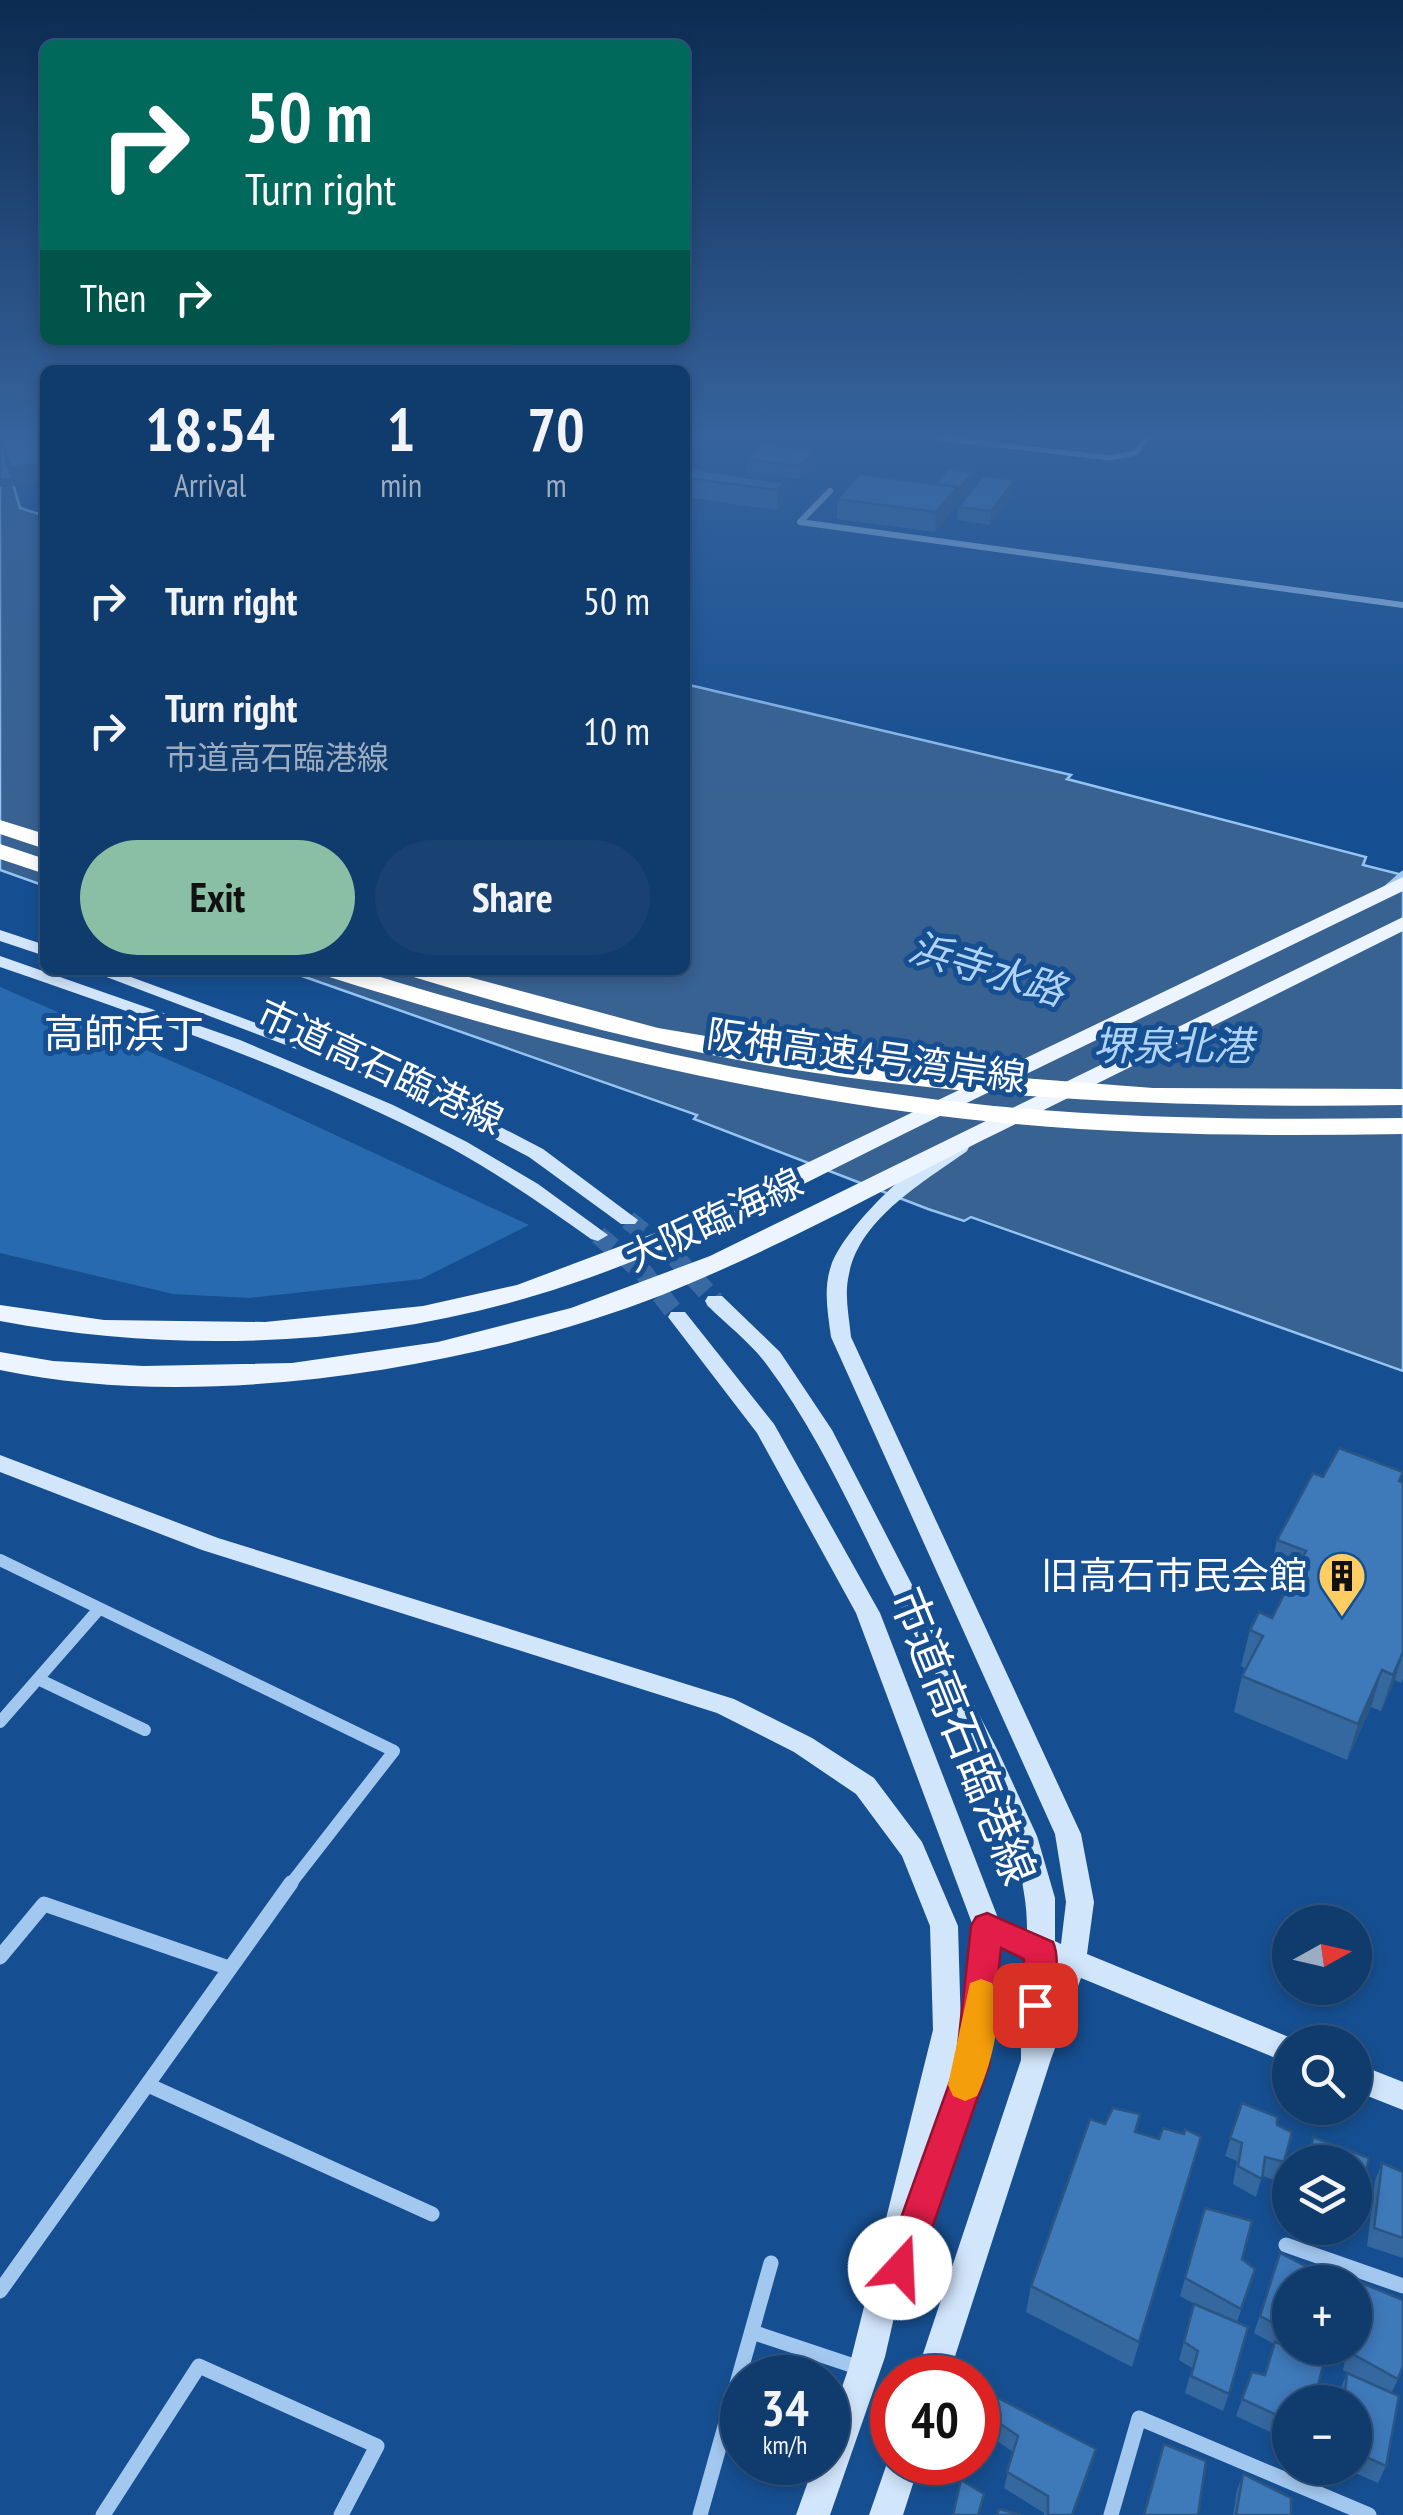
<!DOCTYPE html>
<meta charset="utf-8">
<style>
:root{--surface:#103b6d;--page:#194272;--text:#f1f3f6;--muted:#9cadc2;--line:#305580;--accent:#8abfa5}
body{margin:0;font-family:"PT Sans Narrow","Noto Sans JP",sans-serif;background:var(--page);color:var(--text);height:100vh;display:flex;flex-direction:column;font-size:38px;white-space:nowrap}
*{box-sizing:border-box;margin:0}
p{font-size:32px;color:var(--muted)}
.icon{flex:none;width:55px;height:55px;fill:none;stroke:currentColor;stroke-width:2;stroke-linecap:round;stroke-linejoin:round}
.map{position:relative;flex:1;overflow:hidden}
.side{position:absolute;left:40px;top:365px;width:650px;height:610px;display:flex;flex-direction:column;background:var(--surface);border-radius:15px;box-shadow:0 5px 15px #0003,0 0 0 2px var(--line)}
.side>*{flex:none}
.guide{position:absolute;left:40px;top:40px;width:650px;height:305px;border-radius:15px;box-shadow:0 5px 15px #0003,0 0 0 2px var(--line);background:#00695c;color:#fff;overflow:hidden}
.needle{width:65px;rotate:82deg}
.fabs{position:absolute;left:1272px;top:1905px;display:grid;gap:20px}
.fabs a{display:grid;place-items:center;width:100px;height:100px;border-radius:50%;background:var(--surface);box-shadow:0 5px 15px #0003,0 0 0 2px var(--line);font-size:50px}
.speed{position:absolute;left:720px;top:2355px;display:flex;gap:20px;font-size:50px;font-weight:700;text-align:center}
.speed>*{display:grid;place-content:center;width:130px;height:130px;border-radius:50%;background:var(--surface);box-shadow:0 5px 15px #0003,0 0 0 2px var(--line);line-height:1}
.speed small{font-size:25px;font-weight:400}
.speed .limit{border:15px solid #d22;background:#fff;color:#111}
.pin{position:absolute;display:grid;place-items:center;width:85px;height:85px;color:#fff;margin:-42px;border-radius:20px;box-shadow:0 5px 15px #0006}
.me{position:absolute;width:110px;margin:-55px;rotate:20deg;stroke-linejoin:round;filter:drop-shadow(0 0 8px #0008)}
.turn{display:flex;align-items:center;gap:35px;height:210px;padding:0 40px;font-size:45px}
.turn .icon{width:130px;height:130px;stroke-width:2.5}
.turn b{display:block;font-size:70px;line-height:85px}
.then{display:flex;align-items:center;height:95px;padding:0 40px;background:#0003;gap:20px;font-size:38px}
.eta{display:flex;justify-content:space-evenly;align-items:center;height:170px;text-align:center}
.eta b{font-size:60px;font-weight:700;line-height:70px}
.primary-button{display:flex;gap:20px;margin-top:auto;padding:20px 40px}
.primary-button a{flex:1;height:115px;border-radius:60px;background:var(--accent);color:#111;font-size:40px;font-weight:700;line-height:115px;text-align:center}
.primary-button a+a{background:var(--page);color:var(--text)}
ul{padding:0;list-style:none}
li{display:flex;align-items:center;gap:30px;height:130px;padding:0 40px}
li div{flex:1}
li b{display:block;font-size:38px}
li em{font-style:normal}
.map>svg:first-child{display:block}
.green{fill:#286aaf}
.water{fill:#386292;stroke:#95c4f3;stroke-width:2.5}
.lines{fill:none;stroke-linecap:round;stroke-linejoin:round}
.secondary-tunnel{stroke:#3969a2;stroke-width:19;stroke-dasharray:19 10;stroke-linecap:butt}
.lane{stroke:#a3c8f0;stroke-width:5}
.street-far3{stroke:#a3c8f0;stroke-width:6}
.street-far2{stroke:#a3c8f0;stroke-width:8}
.street-far1{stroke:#a3c8f0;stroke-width:12}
.street{stroke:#a3c8f0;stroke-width:15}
.secondary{fill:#d1e5fb;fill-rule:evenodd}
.primary{fill:#ecf4ff;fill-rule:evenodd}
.highway{fill:#fff;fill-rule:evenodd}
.wall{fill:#35689f}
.shaded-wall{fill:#2b5582}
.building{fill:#3e79b9;stroke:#2b5582;stroke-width:2.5}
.route{fill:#e11d48;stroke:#92132f;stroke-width:2.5}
.slow{fill:#f59e0b}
.labels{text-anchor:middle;stroke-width:10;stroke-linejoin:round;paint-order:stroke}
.street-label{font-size:38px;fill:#fff;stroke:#164f91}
.poi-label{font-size:38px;fill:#fff;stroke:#164f91;text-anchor:end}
.water-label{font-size:40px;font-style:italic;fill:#afd2f7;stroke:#164f91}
.neighbourhood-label{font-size:40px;fill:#fff;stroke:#164f91}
.near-street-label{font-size:45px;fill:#fff;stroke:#164f91}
</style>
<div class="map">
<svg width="1403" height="2515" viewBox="0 0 1403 2515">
<rect width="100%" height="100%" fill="#164f91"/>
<path class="green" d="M0 987 236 1089 529 1225 421 1279 250 1298 173 1294 0 1253Z"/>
<g class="water">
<path d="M0 438 20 508 45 516V886L0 870Z"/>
<path d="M685 684 1071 775 1067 779 1366 857 1363 865 1403 875V1371L971 1217 964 1221 928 1209 694 1119 697 1115 285 970H685Z"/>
</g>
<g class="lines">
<g class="secondary-tunnel">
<path d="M628 1220 676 1258 715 1301"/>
<path d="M598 1235 644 1273 678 1317"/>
</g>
<path class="lane" d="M939 438 1110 458 1136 453 1146 438"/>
<path class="street-far3" d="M830 491 800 522 1403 605"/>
<path class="street-far2" d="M1387 889 1403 875"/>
<g class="street-far1">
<path d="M0 1560 394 1751 289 1886"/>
<path d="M38 1679 145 1730"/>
<path d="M0 1722 99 1609"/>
</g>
<g class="street">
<path d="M0 1957 44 1904 229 1968"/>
<path d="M148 2085 432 2214"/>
<path d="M1286 2245 1403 2286"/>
<path d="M0 2291 291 1883"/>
<path d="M752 2332 860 2368"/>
<path d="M103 2515 199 2366 377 2446 341 2515"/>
<path d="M700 2515 771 2263"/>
<path d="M1111 2515 1139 2418 1369 2515"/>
</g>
<g class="secondary">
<path d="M0 930 45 945V956L0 941Z"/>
<path d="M0 956 240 1040 393 1105 467 1142 538 1184 608 1235 598 1241 591 1239C546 1207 500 1175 451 1148 307 1072 153 1020 0 967Z"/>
<path d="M88 970H112L406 1078 543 1149 638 1220 635 1224H621L529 1157 394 1086Z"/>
<path d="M960 1141 969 1147 967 1151C924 1182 860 1218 849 1274 844 1295 849 1316 851 1337L1081 1834 1094 1902 1087 1954 1301 2042H1290V2064L1081 1978 1051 2059 948 2378H915L1021 2060V2005L1027 1955 999 1944 987 2065 922 2254 917 2265 905 2269 885 2357 830 2515H796L815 2462H828V2427L849 2367 933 2030 930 1926 902 1856 856 1794 794 1752 717 1713 202 1550 0 1472V1455L218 1538 734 1699 812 1738 874 1778 922 1842 958 1926 961 2029 973 1926 856 1613 757 1433 668 1317 671 1312H685L774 1424 880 1613 998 1918 1027 1930C1028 1827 942 1691 896 1599 856 1520 820 1436 767 1365 751 1343 727 1325 708 1306L705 1301 708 1296H722L780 1352 832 1430 999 1753 1037 1836 1055 1898V1941L1061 1944 1066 1902 1055 1834 831 1337C828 1314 823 1289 831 1266 844 1227 921 1153 960 1141ZM961 2031 957 2065 945 2100Z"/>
<path d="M1355 2063 1403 2082V2110L1355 2091Z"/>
<path d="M892 2449V2462H920L903 2515H869Z"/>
</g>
<g class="primary">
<path d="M1403 877V891C1249 966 1094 1041 940 1116 818 1176 697 1242 568 1285 388 1346 187 1356 0 1321V1305L104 1320 265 1322 423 1306 517 1285 682 1223Z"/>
<path d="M1403 917V931C1263 1001 1123 1071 983 1140 877 1193 772 1251 662 1295 472 1369 201 1413 0 1370V1352L53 1361 143 1366 292 1363 438 1342 571 1308 710 1256Z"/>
</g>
<g class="highway">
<path d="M0 820 45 834V849L0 834Z"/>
<path d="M0 844 45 859V874L0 859Z"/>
<path d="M319 970H358C566 1035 777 1084 994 1106 1130 1119 1266 1120 1403 1118V1134C1267 1136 1131 1136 995 1122 765 1099 543 1045 323 975Z"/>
<path d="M403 970H443L658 1028 904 1069 1153 1088 1403 1089V1105C1195 1108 989 1101 783 1068 655 1047 531 1013 407 975Z"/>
</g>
</g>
<g class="wall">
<path d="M747 459 814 464 799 479 747 472Z"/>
<path d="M685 468 785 483 784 502 777 510 685 497Z"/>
<path d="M935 484 972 485 935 532 837 519V499Z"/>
<path d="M1013 493 990 525 957 520 958 507Z"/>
<path d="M1323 1477 1403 1483V1679L1401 1683 1395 1680 1381 1711 1371 1707 1347 1760 1234 1712 1242 1676 1246 1669 1241 1666 1250 1630 1272 1618 1290 1584 1269 1576 1277 1540Z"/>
<path d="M1242 2103 1284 2162 1278 2181 1262 2176 1256 2197 1233 2184 1237 2161 1225 2156Z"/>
<path d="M1136 2133 1159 2139 1184 2134 1201 2137 1132 2367 1026 2312 1031 2286Z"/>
<path d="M1313 2137 1369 2158 1355 2224V2162H1306Z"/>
<path d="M1382 2163 1403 2172V2258L1367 2246 1375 2181Z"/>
<path d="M1205 2208 1242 2259 1255 2269 1237 2322 1229 2394 1223 2411 1185 2393 1192 2368 1179 2360 1194 2304 1200 2307 1180 2296Z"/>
<path d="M1332 2228H1354L1350 2238 1334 2231Z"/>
<path d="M1280 2253 1290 2282V2348H1308L1290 2402V2441L1236 2416 1252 2372 1264 2375 1274 2344 1254 2333Z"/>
<path d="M1364 2284 1398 2379 1392 2392 1386 2466 1378 2483 1344 2468H1355V2402H1339L1340 2390 1347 2373 1357 2377 1343 2370 1348 2348H1355V2313L1357 2302Z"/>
<path d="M989 2416 1096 2449 1073 2515H1044V2513L1004 2488 1013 2452 986 2433Z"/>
<path d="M1243 2474 1291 2515H1233L1237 2490Z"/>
</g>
<g class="shaded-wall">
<path d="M815 451 814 464 799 479 800 466Z"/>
<path d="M45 463V482L13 486 10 467Z"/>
<path d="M973 472 972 485 935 532 936 512 957 487Z"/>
<path d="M12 479 13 486 0 487V480Z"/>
<path d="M1015 480 1013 493 990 525 991 511Z"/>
<path d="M785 483 784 502 777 510V490Z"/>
<path d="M1403 1652 1395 1680 1381 1711 1393 1675Z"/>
<path d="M1382 1670 1371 1707 1347 1760 1358 1724Z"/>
</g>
<g class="building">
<path d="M0 438 12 479 0 480Z"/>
<path d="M1 438H45V463L10 467Z"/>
<path d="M763 444 815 451 800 466 747 459Z"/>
<path d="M685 468 785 483 777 490 685 478Z"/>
<path d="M948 469 973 472 957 492V487L935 484Z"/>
<path d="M860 474 957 487 936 512 837 499Z"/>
<path d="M983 476 1015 480 991 511 958 507Z"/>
<path d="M1339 1448 1403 1472 1399 1481 1403 1483V1652L1393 1675 1382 1670 1358 1724 1242 1676 1263 1636 1250 1630 1259 1612 1272 1618 1306 1551 1277 1540 1313 1473 1323 1477Z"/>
<path d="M1242 2103 1277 2117V2125L1292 2132 1284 2162 1265 2157 1262 2179 1238 2166 1242 2143 1230 2138Z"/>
<path d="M1113 2108 1140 2114 1135 2132 1159 2139 1163 2128 1184 2134 1185 2129 1201 2137 1139 2342 1031 2286 1090 2119 1105 2124Z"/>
<path d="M1313 2137 1369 2158 1356 2221 1355 2220V2162H1310Z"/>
<path d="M1382 2163 1403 2172V2238L1374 2228Z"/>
<path d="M1205 2208 1252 2221 1242 2259 1255 2269 1241 2309 1185 2278Z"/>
<path d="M1280 2253 1317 2272 1315 2282H1290V2332L1260 2316Z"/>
<path d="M1364 2284 1403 2300V2366L1398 2379 1351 2353 1352 2348H1355V2331Z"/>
<path d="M1194 2304 1248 2327 1229 2394 1191 2376 1198 2351 1184 2342Z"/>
<path d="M1275 2342 1324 2361 1314 2402H1290V2421L1242 2399 1252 2372 1265 2375Z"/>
<path d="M1347 2373 1399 2396 1386 2466 1355 2452V2402H1344Z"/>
<path d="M998 2398 1096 2449 1072 2515H1048V2496L1007 2472 1018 2436 989 2416Z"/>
<path d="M1164 2444 1206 2461 1198 2515H1144Z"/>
<path d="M1243 2474 1291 2498V2515H1236Z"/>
<path d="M961 2480 984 2494 978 2515H953Z"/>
<path d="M999 2509 1021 2515H997Z"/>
</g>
<linearGradient id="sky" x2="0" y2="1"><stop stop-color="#0c2b50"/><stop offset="0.55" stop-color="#36639d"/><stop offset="1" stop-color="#36639d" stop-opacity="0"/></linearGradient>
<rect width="1403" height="790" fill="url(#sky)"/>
<path class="route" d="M987 1913 1053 1942C1061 1960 1055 1996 1046 2015L1035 2019 1023 2015 1018 2005 1024 1959 1001 1948 989 2065 918 2268 913 2280 900 2286 888 2280 883 2268 956 2065 971 1926 976 1917Z"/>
<path class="slow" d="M981 1979 992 1983C1006 2013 990 2068 977 2096L965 2101 953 2096 948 2085 970 1983Z"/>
<defs>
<g id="building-pin" transform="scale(2.5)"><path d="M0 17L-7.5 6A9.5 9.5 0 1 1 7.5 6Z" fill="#ffcd62" stroke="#164f91"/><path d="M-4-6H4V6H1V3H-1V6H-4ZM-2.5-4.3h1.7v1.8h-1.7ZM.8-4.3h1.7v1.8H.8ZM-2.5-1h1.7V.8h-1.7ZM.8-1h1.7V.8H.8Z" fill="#111"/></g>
</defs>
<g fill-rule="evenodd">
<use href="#building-pin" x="1342" y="1576"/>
</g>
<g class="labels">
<g class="street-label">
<text transform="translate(866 1056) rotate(8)" y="13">阪神高速4号湾岸線</text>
<text transform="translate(380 1067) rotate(25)" y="13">市道高石臨港線</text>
<text transform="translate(714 1220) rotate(-25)" y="13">大阪臨海線</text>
</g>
<g class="poi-label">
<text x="1307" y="1589">旧高石市民会館</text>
</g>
<g class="water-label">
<text transform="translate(987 969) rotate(17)" y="14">浜寺水路</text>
<text x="1173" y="1060">堺泉北港</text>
</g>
<g class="neighbourhood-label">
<text x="124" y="1048">高師浜丁</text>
</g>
<g class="near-street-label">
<text transform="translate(963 1736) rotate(68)" y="16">市道高石臨港線</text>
</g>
</g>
</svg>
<div class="fabs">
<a><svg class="needle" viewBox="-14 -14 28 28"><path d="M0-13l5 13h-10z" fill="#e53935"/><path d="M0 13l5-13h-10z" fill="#9cadc2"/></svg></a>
<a><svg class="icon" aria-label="search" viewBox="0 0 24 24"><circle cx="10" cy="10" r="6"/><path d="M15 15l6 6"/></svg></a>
<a><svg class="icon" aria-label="layers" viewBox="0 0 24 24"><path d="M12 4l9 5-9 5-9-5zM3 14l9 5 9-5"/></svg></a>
<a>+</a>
<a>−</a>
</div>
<div class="speed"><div>34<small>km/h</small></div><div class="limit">40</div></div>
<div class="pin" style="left:1035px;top:2005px;background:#d93025"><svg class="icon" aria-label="arrive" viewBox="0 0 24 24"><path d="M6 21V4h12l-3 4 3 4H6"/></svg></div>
<svg class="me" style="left:900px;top:2268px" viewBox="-20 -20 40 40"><circle r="19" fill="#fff"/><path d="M0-13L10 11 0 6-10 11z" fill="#e11d48"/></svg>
<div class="guide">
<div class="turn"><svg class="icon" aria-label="right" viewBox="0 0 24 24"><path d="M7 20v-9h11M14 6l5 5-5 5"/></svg><div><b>50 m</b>Turn right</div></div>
<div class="then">Then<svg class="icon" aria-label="right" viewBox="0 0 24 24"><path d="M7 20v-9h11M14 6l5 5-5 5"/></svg></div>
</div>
<section class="side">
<div class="eta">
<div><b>18:54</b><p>Arrival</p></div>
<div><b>1</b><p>min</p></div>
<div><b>70</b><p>m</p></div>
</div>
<ul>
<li><svg class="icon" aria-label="right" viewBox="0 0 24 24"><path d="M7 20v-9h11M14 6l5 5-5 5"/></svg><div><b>Turn right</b></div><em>50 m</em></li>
<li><svg class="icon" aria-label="right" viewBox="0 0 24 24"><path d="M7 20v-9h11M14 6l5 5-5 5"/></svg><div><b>Turn right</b><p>市道高石臨港線</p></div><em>10 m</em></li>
</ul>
<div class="primary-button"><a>Exit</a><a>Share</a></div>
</section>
</div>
